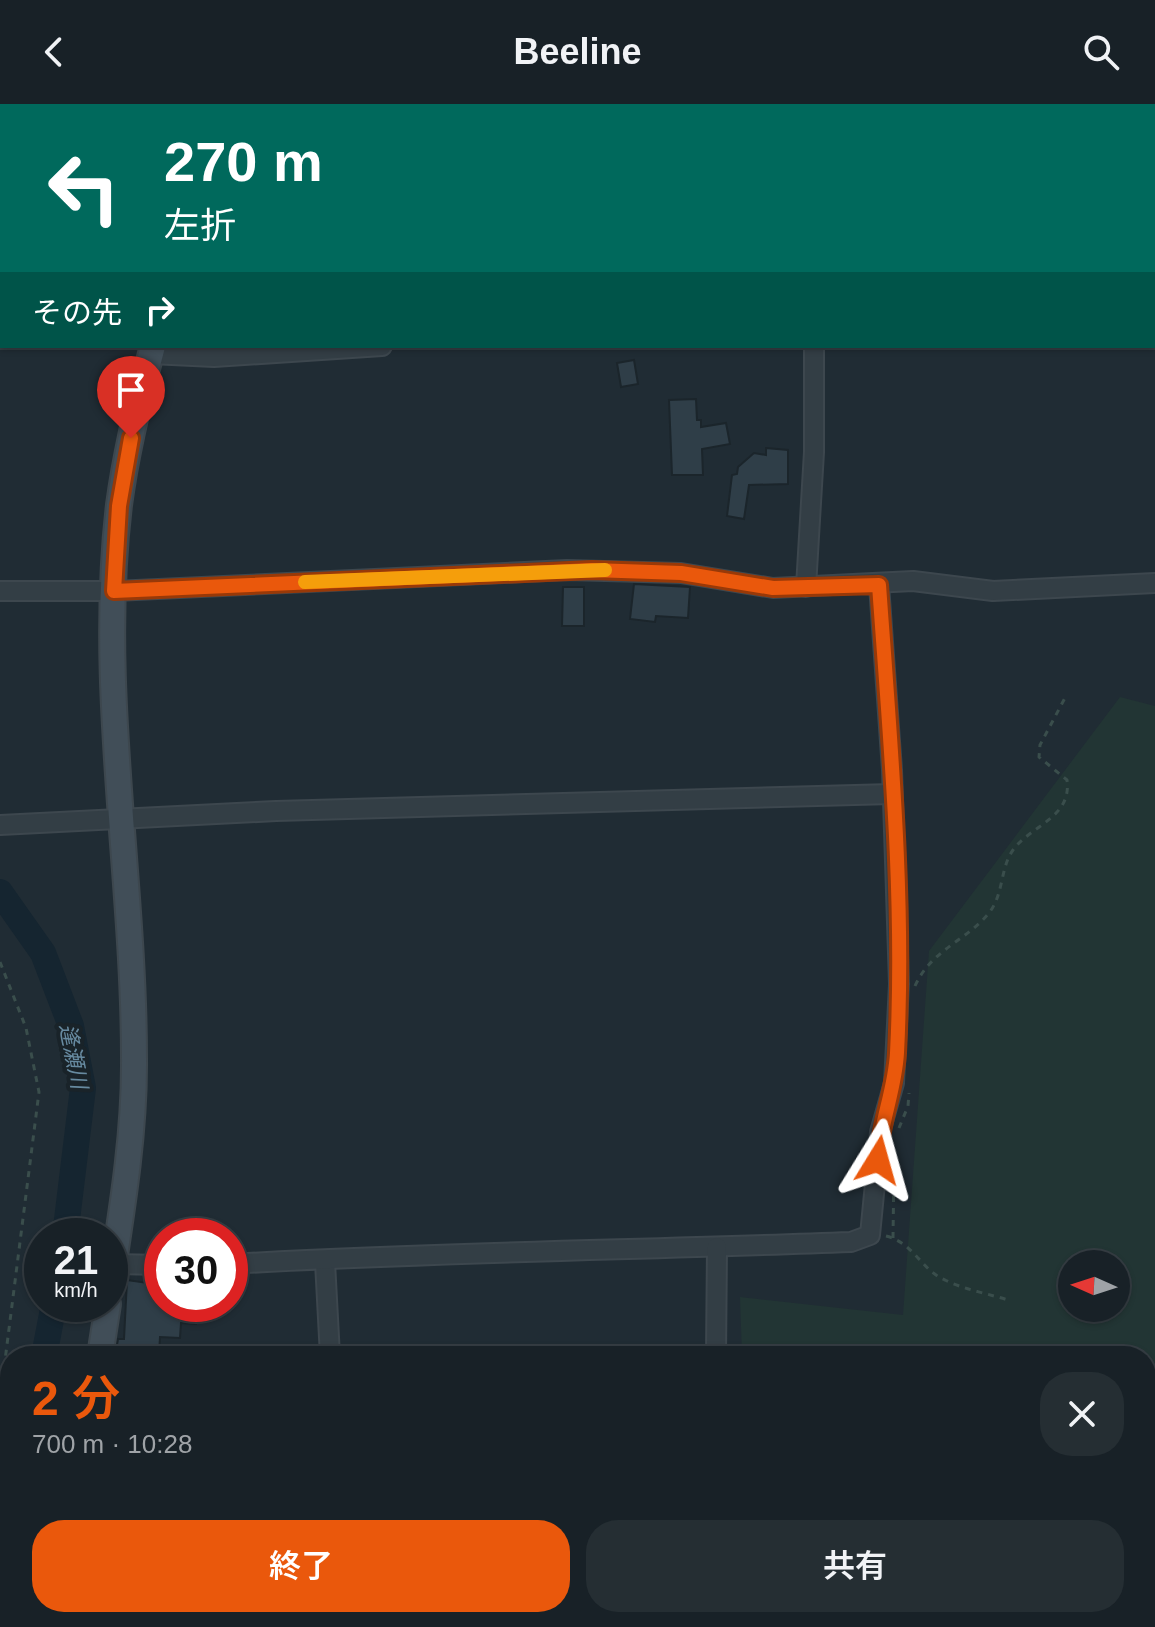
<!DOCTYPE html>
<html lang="ja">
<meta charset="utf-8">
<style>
:root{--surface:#182127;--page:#252e33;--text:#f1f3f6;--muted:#9fa3a7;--line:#363e44;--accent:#ea580c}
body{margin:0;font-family:Helvetica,"Noto Sans JP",sans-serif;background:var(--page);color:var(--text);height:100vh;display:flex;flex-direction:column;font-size:30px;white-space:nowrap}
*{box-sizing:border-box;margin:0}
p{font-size:26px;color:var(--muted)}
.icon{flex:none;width:44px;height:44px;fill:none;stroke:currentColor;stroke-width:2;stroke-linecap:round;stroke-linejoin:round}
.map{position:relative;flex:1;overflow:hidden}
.sheet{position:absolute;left:0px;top:1242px;width:1156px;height:282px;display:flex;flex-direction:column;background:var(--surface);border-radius:32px 32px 0 0;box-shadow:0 2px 6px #0004,0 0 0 2px var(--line)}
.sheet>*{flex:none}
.banner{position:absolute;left:0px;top:0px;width:1156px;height:244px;box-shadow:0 2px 6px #0004,0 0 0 2px var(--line);background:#00695c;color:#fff;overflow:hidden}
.needle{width:52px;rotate:273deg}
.tools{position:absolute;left:1058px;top:1146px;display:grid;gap:16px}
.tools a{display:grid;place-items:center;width:72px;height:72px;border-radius:50%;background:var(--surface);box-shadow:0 2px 6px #0004,0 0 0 2px var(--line);font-size:40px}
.speed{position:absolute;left:24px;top:1114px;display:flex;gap:16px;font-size:40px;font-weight:700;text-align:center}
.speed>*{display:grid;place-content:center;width:104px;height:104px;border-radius:50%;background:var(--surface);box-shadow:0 2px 6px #0004,0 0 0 2px var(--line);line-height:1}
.speed small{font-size:20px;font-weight:400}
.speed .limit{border:12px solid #d22;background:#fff;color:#111}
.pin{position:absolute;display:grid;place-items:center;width:68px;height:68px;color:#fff;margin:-82px -34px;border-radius:50% 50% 50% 0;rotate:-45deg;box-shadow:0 0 8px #0007}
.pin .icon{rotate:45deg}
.me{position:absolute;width:88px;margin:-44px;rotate:8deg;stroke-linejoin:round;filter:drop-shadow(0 0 6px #0008)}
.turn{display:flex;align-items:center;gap:28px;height:168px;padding:0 32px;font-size:36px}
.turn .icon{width:104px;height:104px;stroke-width:2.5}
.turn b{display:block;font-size:56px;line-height:68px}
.then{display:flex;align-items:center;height:76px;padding:0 32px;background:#0003;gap:16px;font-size:30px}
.round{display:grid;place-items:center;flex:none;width:84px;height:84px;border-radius:32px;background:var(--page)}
.overview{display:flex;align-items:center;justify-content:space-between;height:136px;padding:0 32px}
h1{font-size:48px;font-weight:600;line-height:60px;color:var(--accent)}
.cta{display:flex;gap:16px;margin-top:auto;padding:16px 32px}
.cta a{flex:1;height:92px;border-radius:32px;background:var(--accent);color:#fff;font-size:32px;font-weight:600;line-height:92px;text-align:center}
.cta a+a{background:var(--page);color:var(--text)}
header{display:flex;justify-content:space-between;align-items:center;height:104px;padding:0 32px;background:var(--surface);font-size:36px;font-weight:600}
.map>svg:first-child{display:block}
.green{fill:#223534;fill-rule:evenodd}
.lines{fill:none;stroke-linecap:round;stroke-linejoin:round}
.river{stroke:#152530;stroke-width:26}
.building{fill:#2f3e48;stroke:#1b252b;stroke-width:2}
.street-casing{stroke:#3d474e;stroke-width:22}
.secondary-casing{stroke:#3d474e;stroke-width:28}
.path{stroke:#3a4e4c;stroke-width:3;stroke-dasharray:6 6;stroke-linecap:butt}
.street{stroke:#333e45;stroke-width:18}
.secondary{stroke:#414e58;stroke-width:24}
.route-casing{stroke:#983908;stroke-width:20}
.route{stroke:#ea580c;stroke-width:14}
.slow{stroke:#f59e0b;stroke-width:14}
.labels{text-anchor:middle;stroke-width:8;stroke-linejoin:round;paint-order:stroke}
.water-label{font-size:22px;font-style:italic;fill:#678aa0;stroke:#192329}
</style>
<header><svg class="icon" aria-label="back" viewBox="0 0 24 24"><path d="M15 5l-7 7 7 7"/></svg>Beeline<svg class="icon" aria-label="search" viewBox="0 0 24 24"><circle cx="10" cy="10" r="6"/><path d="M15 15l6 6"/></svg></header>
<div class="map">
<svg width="1155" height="1523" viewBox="0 0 1155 1523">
<rect width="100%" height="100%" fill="#202c34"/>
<path class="green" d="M1120 593 1155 602V1523H1006L1000 1514H1146V1252H742L740 1193 903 1211 929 847ZM1072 1160H1116V1204H1072Z"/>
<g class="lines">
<g class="river">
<path d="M0 788 43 849 71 922 83 984 65 1132"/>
<path d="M44 1252 54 1200"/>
<path d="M0 1473 10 1426"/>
</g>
</g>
<g class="building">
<path d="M634 256 638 280 621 283 617 259Z"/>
<path d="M696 295 697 316H701V323L726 319 730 340 702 345 703 371H672L669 296Z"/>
<path d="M766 344 788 346V380L749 381 744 415 727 412 732 371 737 370 738 363 754 349 766 351Z"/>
<path d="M634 480 690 483 688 514 656 512 655 518 630 515Z"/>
<path d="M563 483H584V522H562Z"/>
<path d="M127 1176 162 1181V1200H197L196 1220 181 1219 180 1234 160 1233 159 1252H115L118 1235H124Z"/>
</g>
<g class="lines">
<g class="street-casing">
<g id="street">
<path d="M51 0 56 2"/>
<path d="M506 0V2"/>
<path d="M809 0 810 2"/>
<path d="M1011 0 1012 2"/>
<path d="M35 2 36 0"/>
<path d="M732 2 734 0"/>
<path d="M0 78 2 71"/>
<path d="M1154 122H1155"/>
<path d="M151 250 214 253 382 242"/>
<path d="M806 483 814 348V242"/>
<path d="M0 487H114L567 466 681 469 773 484 913 477 993 487 1155 479"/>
<path d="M0 721 276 707 892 690"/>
<path d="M325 1158 330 1252"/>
<path d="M114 1160 162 1161"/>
<path d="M230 1160C437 1148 644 1146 851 1138L870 1131 880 1028 894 979 899 880 892 666 879 481"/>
<path d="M716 1252 717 1143"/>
<path d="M0 1442 10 1448"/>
<path d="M76 1514 80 1523"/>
<path d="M342 1514 343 1523"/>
<path d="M736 1514V1523"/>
</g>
</g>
<g class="secondary-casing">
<g id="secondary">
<path d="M248 2 249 0"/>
<path d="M110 1184C121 1111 134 1036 134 962 135 776 97 587 119 401 126 348 139 294 153 242"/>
<path d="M100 1252 108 1200"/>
<path d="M45 1523 48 1514"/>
</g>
</g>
<g class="path">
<path d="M0 858 26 924 39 988 0 1296"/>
<path d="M915 882C931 846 966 837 989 809 1004 790 1000 764 1013 746 1031 721 1072 714 1067 676L1039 653 1040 641 1066 592"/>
<path d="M899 1024 908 1002 909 989"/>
<path d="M886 1132C914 1139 921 1166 945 1176 965 1186 990 1190 1011 1197"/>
<path d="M893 1134 894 1062"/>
</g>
<use href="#street" class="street"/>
<use href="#secondary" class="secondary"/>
</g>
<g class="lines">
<g class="route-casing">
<path id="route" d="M131 334 119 402 114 487 592 466 681 469 773 484 879 481C890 636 905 793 897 949 895 986 880 1019 878 1056"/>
</g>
<use href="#route" class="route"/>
<path class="slow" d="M305 478 605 466"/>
</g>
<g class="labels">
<g class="water-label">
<text transform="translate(74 952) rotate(79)" y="8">逢瀬川</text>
</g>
</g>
</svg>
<div class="tools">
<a><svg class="needle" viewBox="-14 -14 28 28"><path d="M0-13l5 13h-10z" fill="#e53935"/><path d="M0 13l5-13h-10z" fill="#9fa3a7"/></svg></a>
</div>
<div class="speed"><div>21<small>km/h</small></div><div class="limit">30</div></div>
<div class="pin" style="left:131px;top:334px;background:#d93025"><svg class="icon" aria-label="arrive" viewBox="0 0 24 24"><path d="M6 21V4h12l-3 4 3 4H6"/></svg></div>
<svg class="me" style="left:878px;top:1056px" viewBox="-20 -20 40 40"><path d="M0-17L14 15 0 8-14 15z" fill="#ea580c" stroke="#fff" stroke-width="4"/></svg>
<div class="banner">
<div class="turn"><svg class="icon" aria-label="left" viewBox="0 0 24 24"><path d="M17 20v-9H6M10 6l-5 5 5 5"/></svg><div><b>270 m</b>左折</div></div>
<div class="then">その先<svg class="icon" aria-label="right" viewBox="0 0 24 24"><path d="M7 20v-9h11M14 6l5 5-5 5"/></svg></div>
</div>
<section class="sheet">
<div class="overview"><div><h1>2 分</h1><p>700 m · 10:28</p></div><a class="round"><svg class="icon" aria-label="close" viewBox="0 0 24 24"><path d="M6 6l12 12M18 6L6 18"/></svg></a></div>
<div class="cta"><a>終了</a><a>共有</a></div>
</section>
</div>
